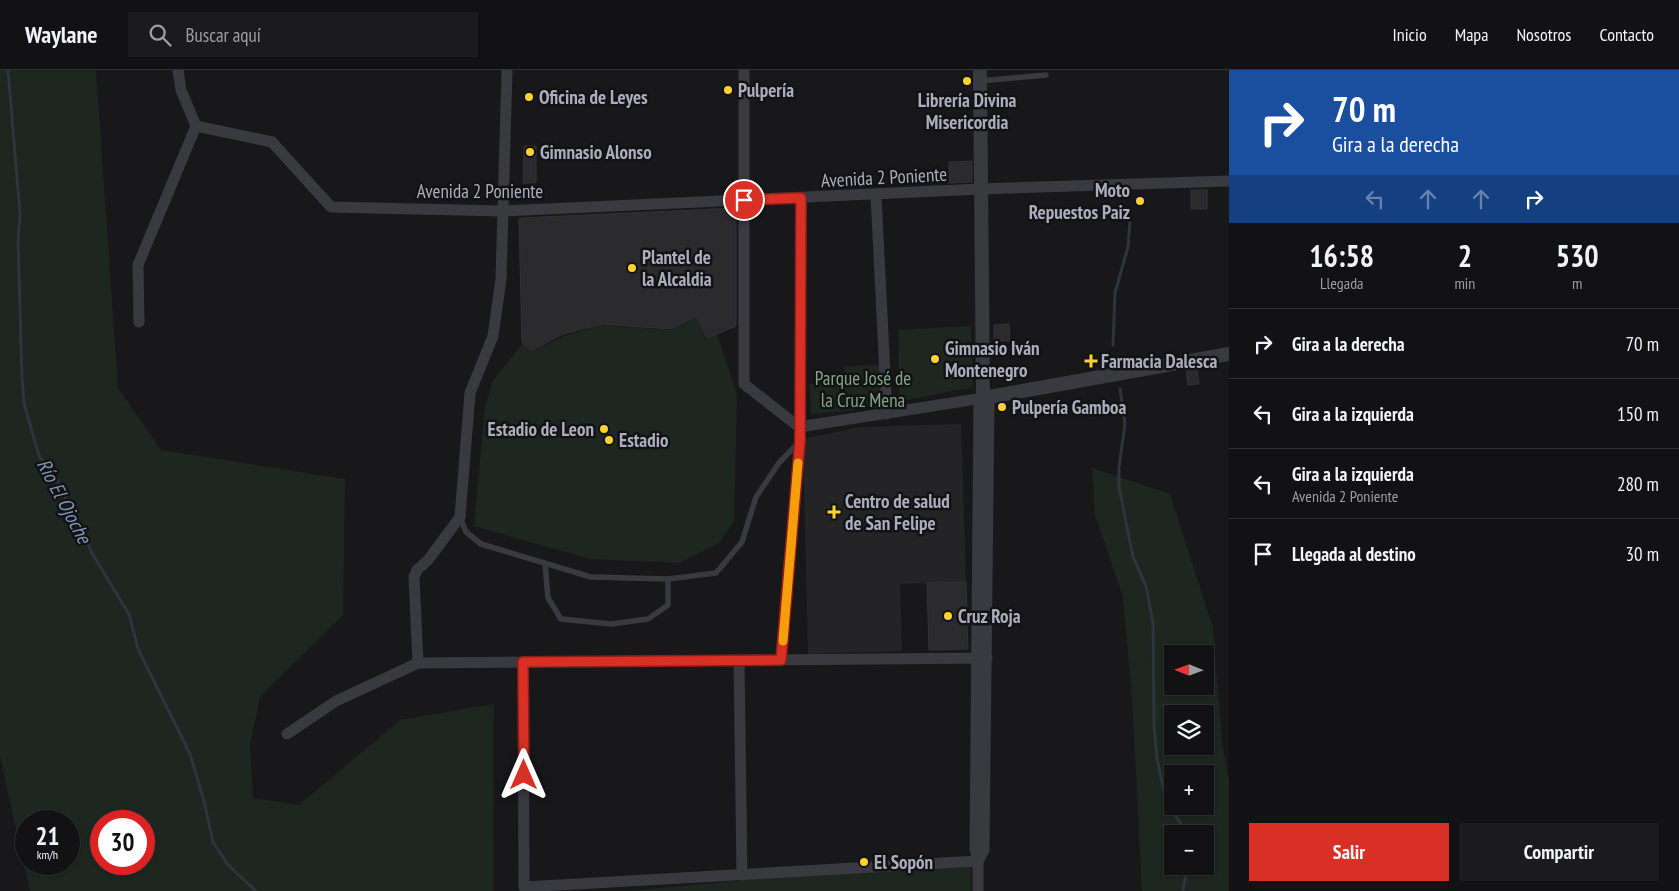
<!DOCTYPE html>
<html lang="es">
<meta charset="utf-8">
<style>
:root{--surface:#121214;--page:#1b1b1d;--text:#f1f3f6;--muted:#9c9ea0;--line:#313234;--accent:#d93025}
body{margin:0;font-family:"PT Sans Narrow",sans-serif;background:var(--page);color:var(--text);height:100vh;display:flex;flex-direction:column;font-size:19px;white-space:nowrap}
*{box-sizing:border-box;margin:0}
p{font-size:16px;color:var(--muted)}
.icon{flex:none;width:28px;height:28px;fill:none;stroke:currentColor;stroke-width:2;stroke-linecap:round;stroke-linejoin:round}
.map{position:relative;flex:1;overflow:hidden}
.sheet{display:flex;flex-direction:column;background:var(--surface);width:450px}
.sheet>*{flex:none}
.top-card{background:#1a4fa0;color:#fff;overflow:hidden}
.needle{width:32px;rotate:271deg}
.fabs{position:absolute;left:1164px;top:575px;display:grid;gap:10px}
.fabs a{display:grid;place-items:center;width:50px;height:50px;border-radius:0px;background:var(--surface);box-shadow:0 1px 4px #0004,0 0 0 1px var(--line);font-size:25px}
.speed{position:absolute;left:15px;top:740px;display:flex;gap:10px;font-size:25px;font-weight:700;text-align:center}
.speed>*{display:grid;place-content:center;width:65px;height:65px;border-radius:50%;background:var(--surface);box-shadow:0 1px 4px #0004,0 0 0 1px var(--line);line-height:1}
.speed small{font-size:12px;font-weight:400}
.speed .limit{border:8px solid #d22;background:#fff;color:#111}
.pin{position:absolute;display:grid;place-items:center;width:42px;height:42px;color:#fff;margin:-21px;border:2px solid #fff;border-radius:50%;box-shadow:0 1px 5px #0007}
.me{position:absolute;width:55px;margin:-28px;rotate:0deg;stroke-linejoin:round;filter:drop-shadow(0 0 4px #0008)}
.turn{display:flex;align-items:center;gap:18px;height:105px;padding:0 20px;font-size:22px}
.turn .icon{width:65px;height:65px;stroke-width:2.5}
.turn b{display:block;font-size:35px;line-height:42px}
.lanes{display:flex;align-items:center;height:48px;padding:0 20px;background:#0003;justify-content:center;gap:25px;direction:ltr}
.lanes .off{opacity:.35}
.eta{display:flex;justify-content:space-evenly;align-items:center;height:85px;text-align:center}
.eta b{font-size:30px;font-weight:800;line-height:35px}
.primary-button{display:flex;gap:10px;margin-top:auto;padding:10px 20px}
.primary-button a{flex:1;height:58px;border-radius:0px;background:var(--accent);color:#fff;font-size:20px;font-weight:800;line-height:58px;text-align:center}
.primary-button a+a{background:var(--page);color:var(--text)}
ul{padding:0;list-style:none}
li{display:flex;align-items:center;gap:15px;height:70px;padding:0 20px;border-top:1px solid var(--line)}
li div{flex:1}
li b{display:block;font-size:19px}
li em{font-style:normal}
header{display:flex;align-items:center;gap:30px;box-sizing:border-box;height:70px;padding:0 25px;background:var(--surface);border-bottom:1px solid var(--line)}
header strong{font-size:24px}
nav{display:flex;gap:28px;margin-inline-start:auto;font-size:18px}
.search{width:350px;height:45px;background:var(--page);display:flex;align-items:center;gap:12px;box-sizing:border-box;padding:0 18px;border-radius:0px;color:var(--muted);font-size:19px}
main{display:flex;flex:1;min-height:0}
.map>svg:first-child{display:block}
.built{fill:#242427}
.green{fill:#1e2620;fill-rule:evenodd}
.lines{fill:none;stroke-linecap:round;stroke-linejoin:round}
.stream{stroke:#2d353f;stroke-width:3}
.building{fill:#2b2b2e;stroke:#323236}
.service{stroke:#393940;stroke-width:5.5}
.minor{stroke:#393940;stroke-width:11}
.tertiary{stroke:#393940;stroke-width:14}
.route-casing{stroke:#8d1f18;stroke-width:12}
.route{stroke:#d93025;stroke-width:9}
.slow{stroke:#f59e0b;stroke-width:9}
.poi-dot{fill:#fbd22f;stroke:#131315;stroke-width:2}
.labels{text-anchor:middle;stroke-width:5;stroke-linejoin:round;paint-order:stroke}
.poi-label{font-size:19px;font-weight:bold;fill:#aaadbb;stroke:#131315;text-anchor:start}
.street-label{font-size:19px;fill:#aaadbb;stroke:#131315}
.park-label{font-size:19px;fill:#80a687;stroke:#131315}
.water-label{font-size:20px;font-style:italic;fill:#7f96b7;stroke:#131315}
</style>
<header>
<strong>Waylane</strong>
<div class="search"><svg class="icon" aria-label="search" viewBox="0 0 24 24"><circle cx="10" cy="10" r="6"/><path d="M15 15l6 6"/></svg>Buscar aquí</div>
<nav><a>Inicio</a><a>Mapa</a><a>Nosotros</a><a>Contacto</a></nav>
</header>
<main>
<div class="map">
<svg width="1229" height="821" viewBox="0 0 1229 821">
<rect width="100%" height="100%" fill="#18181a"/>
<path class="built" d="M961 354 966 512 900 514 902 581 808 584 803 369 861 357Z"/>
<g class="green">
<path d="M0 0H96L118 318 161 380 345 409 343 545 260 627 250 675 253 728 299 735 400 650 494 634 493 821H30L0 687ZM69 751V794H26V751ZM144 751V794H101V751Z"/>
<path d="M696 247 706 269 717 264 737 324 734 451 719 473 679 493 590 489 474 456 485 338 492 312 522 274 531 282 564 266 601 255 671 260Z"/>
<path d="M971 256 973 317 907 330 899 326 898 260Z"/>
<path d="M882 295 884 326 879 338 811 344 809 314 844 312 845 296Z"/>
<path d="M1092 398 1170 424 1213 558 1222 672 1229 711V821H1142L1132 628 1123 527 1095 445ZM1172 584H1205V616H1172ZM1172 644H1205V676H1172ZM1172 704H1205V736H1172ZM1172 764H1205V796H1172Z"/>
<path d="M971 797V821H629L776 807Z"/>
</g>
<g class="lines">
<g class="stream">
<path d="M8 0 20 144 18 172 22 308 24 333 39 386 57 410 93 485 129 544 138 579 190 684 204 731 213 772 228 795 256 821"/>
<path d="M1113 275 1115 223 1128 177 1130 150"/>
<path d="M1120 319 1125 354 1119 397V417L1133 487 1146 516 1153 553 1154 656 1157 689 1166 730 1187 764"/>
<path d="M1183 821 1187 796"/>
</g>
</g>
<g class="building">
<path d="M524 76H536V113H523Z"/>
<path d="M972 91V112L949 113V92Z"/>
<rect x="1191" y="120" width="16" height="19"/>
<path d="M736 138V256L707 268 696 246 671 259 602 254 563 264 531 281 522 273 519 149 521 148Z"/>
<path d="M1009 254 1010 271H994V255Z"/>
<path d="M1197 299 1199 314 1188 315 1186 301Z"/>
<path d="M966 512 968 579 929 580 927 513Z"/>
</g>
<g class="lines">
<g class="service">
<path d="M980 11 1046 5"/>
<path d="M460 447 466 462 481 474 591 507 668 509 716 503 742 472 756 427 779 393 799 372"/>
<path d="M545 494 548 528 561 549 611 554 648 549 668 535V509"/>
</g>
<g class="minor">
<path d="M744 0V314L799 357 983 328"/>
<path d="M196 56 272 72 331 137 502 141 981 119 1229 111"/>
<path d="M876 126 887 344"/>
<path d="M139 252 138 195 196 56 181 20 178 0"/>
<path d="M739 590 742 805"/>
<path d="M781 590 800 371 801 128"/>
<path d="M523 592 524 817 978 791"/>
<path d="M418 593 414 507 417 500 428 490 460 447 470 323 493 266 501 209 507 0"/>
<path d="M287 664 336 631 418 593 987 588"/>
<path d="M978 791 984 780 989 327"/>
<path d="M978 821V791L975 779 979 329"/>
</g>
<path class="tertiary" d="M980 0 983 328 1229 284"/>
</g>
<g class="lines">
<g class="route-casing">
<path id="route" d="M524 705 523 592 781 590 800 371 801 128 744 130"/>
</g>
<use href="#route" class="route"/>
<path class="slow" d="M783 571 798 393"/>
</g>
<g class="poi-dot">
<circle cx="967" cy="11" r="5"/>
<circle cx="728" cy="20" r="5"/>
<circle cx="529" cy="27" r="5"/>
<circle cx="530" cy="82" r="5"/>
<circle cx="1140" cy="131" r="5"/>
<circle cx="632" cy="198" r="5"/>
<circle cx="935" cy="289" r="5"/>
<path d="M1088.5 283.5h5v5h5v5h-5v5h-5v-5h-5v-5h5z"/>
<circle cx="1002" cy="337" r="5"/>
<circle cx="604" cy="359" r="5"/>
<circle cx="609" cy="370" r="5"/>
<path d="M831.5 434.5h5v5h5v5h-5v5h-5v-5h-5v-5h5z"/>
<circle cx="948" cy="546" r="5"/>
<circle cx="864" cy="792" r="5"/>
</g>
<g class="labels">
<g class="poi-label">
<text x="738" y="27">Pulpería</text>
<text x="539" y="34">Oficina de Leyes</text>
<text x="967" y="37" text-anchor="middle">Librería Divina<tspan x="967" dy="22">Misericordia</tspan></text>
<text x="540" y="89">Gimnasio Alonso</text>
<text x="1130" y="127" text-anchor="end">Moto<tspan x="1130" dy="22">Repuestos Paiz</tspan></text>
<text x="642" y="194">Plantel de<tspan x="642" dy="22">la Alcaldia</tspan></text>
<text x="945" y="285">Gimnasio Iván<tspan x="945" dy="22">Montenegro</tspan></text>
<text x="1101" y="298">Farmacia Dalesca</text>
<text x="1012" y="344">Pulpería Gamboa</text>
<text x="594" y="366" text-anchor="end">Estadio de Leon</text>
<text x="619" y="377">Estadio</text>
<text x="845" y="438">Centro de salud<tspan x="845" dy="22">de San Felipe</tspan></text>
<text x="958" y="553">Cruz Roja</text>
<text x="874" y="799">El Sopón</text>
</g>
<g class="street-label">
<text transform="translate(884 107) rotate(-3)" y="7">Avenida 2 Poniente</text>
<text x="480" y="128">Avenida 2 Poniente</text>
</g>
<g class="park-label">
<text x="863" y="315">Parque José de<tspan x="863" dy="22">la Cruz Mena</tspan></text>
</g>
<g class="water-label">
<text transform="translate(64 431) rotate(62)" y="7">Río El Ojoche</text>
</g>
</g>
</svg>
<div class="fabs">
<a><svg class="needle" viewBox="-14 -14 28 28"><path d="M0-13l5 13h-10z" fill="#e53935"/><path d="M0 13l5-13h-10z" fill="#9c9ea0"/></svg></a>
<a><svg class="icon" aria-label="layers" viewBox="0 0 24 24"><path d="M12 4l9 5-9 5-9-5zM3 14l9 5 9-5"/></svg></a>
<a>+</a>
<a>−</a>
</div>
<div class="speed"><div>21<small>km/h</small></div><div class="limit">30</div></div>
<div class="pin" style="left:744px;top:130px;background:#d93025"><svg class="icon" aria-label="arrive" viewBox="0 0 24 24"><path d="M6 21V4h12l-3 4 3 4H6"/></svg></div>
<svg class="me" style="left:524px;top:705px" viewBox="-20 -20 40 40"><path d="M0-17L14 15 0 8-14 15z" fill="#d93025" stroke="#fff" stroke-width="4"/></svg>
</div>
<section class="sheet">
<div class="top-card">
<div class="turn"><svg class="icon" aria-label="right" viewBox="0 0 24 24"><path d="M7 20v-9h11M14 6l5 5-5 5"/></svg><div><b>70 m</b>Gira a la derecha</div></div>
<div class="lanes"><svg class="icon off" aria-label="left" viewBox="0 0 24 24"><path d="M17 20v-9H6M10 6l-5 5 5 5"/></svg><svg class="icon off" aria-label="ahead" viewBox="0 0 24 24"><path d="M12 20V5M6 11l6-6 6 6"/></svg><svg class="icon off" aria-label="ahead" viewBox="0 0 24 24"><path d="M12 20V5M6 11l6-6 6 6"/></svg><svg class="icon" aria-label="right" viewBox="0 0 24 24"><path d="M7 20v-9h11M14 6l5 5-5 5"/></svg></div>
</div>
<div class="eta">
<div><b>16:58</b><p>Llegada</p></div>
<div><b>2</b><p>min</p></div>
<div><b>530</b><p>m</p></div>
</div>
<ul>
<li><svg class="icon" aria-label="right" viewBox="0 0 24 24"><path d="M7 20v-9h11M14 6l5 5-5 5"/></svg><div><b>Gira a la derecha</b></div><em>70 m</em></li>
<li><svg class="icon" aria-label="left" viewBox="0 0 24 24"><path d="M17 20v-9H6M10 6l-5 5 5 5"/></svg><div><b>Gira a la izquierda</b></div><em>150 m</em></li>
<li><svg class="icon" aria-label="left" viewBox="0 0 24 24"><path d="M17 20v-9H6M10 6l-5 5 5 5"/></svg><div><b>Gira a la izquierda</b><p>Avenida 2 Poniente</p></div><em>280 m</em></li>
<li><svg class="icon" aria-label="arrive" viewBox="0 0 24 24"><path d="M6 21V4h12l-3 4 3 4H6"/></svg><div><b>Llegada al destino</b></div><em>30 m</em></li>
</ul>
<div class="primary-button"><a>Salir</a><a>Compartir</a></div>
</section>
</main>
